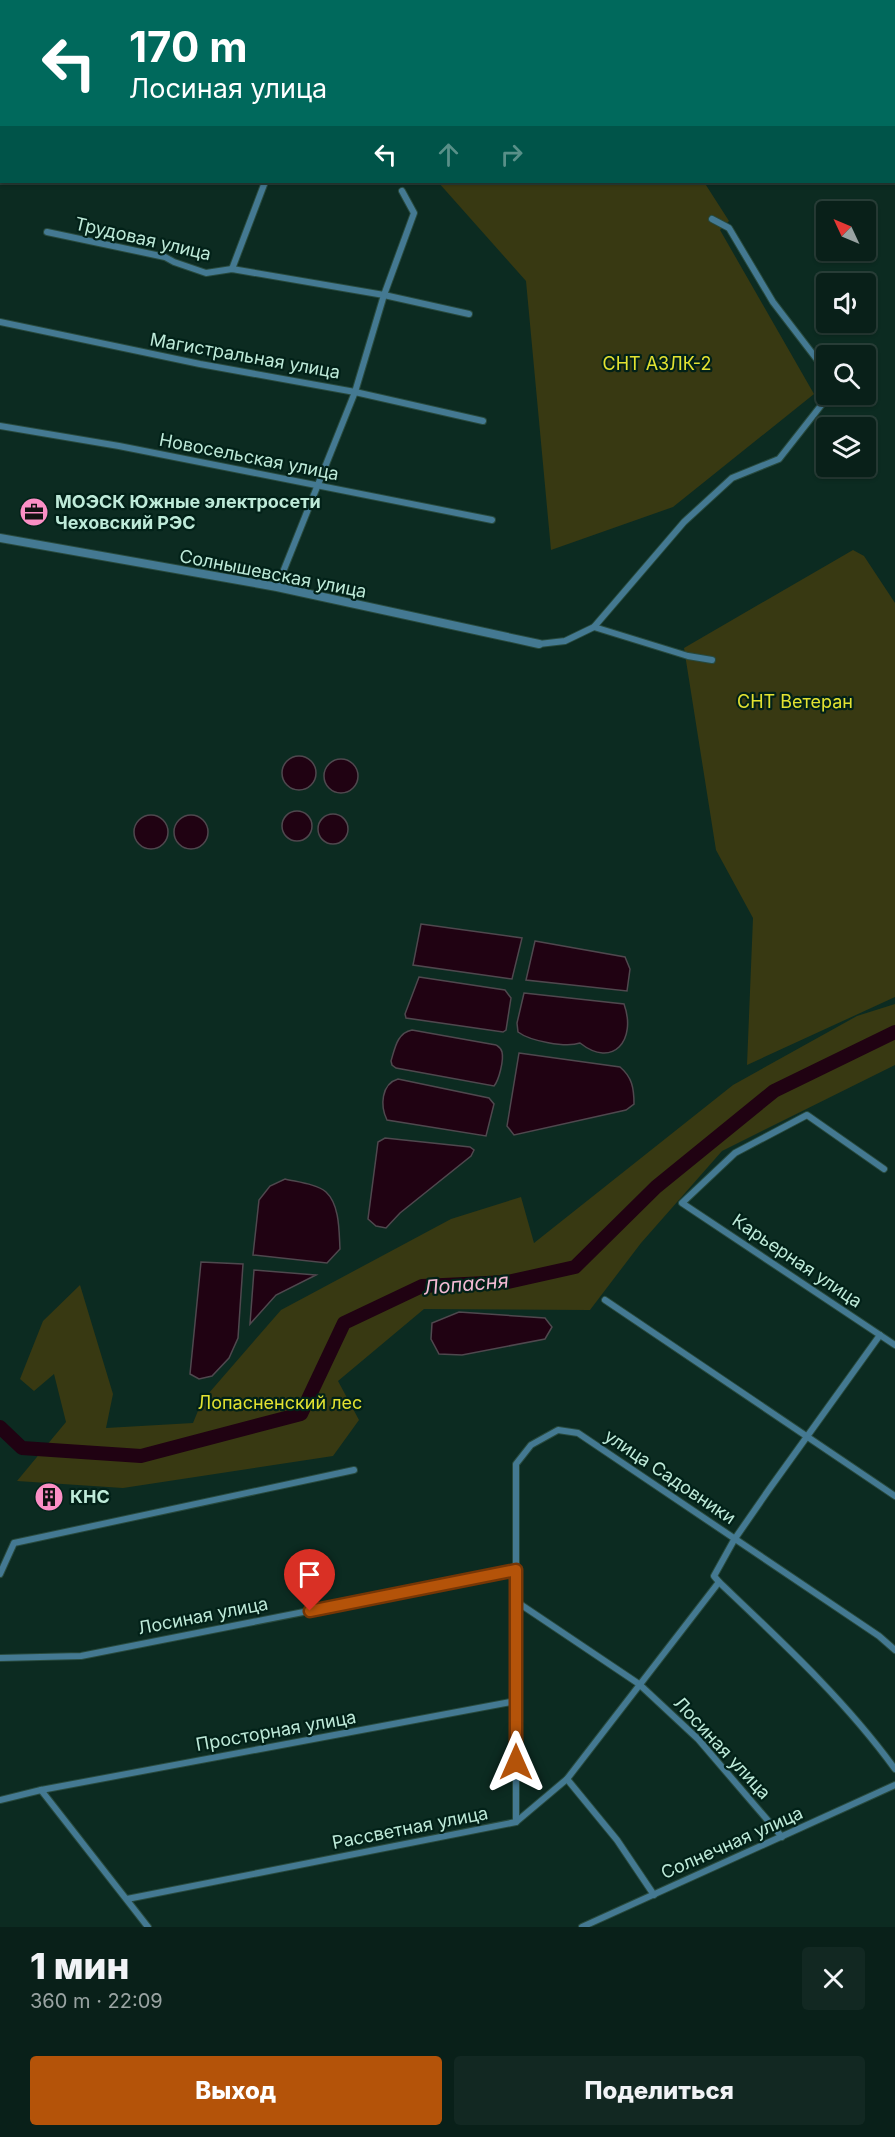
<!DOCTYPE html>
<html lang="ru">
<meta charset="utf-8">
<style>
:root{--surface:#092019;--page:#122822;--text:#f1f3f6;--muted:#99a3a2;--line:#293e38;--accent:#b45309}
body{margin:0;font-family:Inter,sans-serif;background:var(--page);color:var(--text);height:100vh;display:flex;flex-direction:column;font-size:22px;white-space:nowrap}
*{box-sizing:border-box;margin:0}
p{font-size:20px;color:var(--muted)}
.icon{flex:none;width:33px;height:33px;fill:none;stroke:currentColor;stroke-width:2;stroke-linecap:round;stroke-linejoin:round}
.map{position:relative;height:1927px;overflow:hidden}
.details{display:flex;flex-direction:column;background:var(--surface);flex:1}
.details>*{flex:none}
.guide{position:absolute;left:0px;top:0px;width:896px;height:183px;box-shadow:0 2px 4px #0004,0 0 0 2px var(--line);background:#00695c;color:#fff;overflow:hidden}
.needle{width:39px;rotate:314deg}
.tools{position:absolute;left:816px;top:201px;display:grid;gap:12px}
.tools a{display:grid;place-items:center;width:60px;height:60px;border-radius:6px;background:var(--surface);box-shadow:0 2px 4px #0004,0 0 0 2px var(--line);font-size:30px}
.pin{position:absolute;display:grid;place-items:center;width:51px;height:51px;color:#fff;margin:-62px -26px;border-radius:50% 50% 50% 0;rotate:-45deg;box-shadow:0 0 6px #0007}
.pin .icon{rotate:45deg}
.me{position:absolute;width:66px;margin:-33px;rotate:0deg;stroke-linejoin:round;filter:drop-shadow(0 0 4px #0008)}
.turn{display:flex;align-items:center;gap:21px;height:126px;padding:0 30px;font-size:27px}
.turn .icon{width:78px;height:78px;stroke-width:2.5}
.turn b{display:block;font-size:42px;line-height:51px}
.lanes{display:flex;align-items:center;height:57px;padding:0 30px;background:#0003;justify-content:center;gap:30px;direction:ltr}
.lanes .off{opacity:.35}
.round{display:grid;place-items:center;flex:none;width:63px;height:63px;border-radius:6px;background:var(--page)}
.head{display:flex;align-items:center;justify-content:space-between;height:102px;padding:0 30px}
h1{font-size:36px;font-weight:800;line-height:45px}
.cta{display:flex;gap:12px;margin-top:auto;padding:12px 30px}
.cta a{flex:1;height:69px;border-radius:6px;background:var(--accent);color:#fff;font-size:24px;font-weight:800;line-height:69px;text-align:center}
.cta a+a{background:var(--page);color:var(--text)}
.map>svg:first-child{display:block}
.green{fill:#383912}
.water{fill:#200212;stroke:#4f484e;stroke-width:1.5}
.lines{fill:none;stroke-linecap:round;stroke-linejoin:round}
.river{stroke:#200212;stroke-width:14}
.minor-casing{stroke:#284a3e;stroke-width:8}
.tertiary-casing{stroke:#284a3e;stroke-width:10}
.minor{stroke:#447992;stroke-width:6}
.tertiary{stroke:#447992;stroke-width:8}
.route-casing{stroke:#753606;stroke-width:15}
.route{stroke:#b45309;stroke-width:10}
.labels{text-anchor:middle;stroke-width:4.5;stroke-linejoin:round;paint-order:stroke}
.street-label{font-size:18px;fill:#beead9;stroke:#022118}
.park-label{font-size:18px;fill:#e2e231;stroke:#022118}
.poi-label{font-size:18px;font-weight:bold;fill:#beead9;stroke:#022118;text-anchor:start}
.water-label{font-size:20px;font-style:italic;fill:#f3bad4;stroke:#022118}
</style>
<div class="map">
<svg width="895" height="1927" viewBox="0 0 895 1927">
<rect width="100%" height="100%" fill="#0c2b21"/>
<g class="green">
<path d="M438 182H704L729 221 720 230 814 394 673 507 551 550 526 281Z"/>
<path d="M853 550 864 556 895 603V997L747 1065 753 918 716 850 684 648Z"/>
<path d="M895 1004V1065L722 1151 641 1243 590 1310 424 1309 338 1381 359 1420 333 1456 123 1488 17 1481 66 1422 54 1374 34 1391 20 1379 43 1321 80 1285 113 1394 106 1428 193 1423 202 1401 281 1310 451 1219 521 1197 534 1243 733 1085 857 1016Z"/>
</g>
<g class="water">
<circle cx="299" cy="773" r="17"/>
<circle cx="341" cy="776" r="17"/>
<circle cx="297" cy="826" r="15"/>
<circle cx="333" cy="829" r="15"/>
<circle cx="151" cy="832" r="17"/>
<circle cx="191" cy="832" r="17"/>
<path d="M421 924 522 938 512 979 413 965Z"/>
<path d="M535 941 625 957 630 969 627 991 526 980Z"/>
<path d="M419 977 505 990 511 998 506 1030 503 1032 406 1018 405 1014Z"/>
<path d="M524 993 624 1004C637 1040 613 1069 580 1043 566 1048 530 1041 518 1032L517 1023Z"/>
<path d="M412 1030 496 1045C499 1047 501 1048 502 1052 504 1060 499 1080 494 1086L396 1068 392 1065 391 1061C395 1048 397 1033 412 1030Z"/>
<path d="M519 1053 620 1067C632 1077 634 1088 634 1104L626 1110 514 1135 507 1126Z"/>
<path d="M398 1079 489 1098 494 1104 486 1136 387 1120C380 1106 381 1084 398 1079Z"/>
<path d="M385 1138 470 1147 474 1150 471 1156 400 1213 386 1228 376 1226 368 1219 378 1142Z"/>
<path d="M285 1179C297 1182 317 1184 326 1192 340 1205 339 1232 340 1249L327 1263 253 1255 259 1200 270 1186Z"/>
<path d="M201 1262 243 1264 238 1338 229 1358 212 1376 199 1379 190 1374Z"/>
<path d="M254 1270 316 1275 276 1295 250 1324Z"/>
<path d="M459 1312 545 1318 552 1327 545 1339 462 1355 439 1354 431 1339 432 1323Z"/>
</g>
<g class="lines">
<path class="river" d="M0 1427 22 1448 141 1456 301 1414 344 1323 422 1286 508 1282 575 1267 656 1187 774 1091 895 1032"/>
<g class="minor-casing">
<g id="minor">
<path d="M287 2 293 0"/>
<path d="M894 12 895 11"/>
<path d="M712 219 729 228 773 302 822 366 826 377"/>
<path d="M47 232 165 257 174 262 206 273 232 269 384 295 469 314"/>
<path d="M232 269 265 182"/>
<path d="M0 322 200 364 355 392 483 421"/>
<path d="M0 426 119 446 492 520"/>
<path d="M277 587 355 392 384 295 414 213 402 191"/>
<path d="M594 627 688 656 712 660"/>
<path d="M539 644 565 641 594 627 684 522 732 478 779 459 830 394"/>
<path d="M884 1169 807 1115 735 1153 682 1203 895 1345"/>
<path d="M605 1300 895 1496"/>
<path d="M0 1574 14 1543 354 1470"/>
<path d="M719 1582C781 1641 845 1700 895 1769"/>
<path d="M517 1602 639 1684 698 1739 782 1837"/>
<path d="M0 1658 81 1656 516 1570"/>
<path d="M567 1779 617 1840 654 1895"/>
<path d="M41 1790 148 1927"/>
<path d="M0 1800 41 1790 516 1701"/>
<path d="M516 1822V1464L531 1445 558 1430 578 1433 879 1636 895 1650"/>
<path d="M127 1899 516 1822 567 1779 719 1582 714 1576 734 1540 770 1488 880 1335"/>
<path d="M582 1927 895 1785"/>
</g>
</g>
<g class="tertiary-casing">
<path id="tertiary" d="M0 538 277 587 539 644"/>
</g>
<use href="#minor" class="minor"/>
<use href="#tertiary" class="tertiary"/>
</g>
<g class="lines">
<g class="route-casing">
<path id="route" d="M310 1611 516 1570V1762"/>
</g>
<use href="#route" class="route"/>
</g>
<defs>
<g id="office-disc" transform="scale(1.5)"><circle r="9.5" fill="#fb8fc5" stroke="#022118"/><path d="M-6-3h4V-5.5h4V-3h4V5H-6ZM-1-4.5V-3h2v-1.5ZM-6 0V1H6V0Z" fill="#111"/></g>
<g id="building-disc" transform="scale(1.5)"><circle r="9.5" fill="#fb8fc5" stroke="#022118"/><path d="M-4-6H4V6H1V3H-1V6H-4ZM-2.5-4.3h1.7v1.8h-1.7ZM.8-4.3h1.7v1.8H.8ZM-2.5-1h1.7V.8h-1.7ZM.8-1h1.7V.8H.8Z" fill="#111"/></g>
</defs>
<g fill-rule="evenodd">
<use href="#office-disc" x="34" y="512"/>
<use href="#building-disc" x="49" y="1497"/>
</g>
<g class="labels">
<g class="street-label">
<text transform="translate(143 239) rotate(13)" y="6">Трудовая улица</text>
<text transform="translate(245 356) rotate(10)" y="6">Магистральная улица</text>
<text transform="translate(249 457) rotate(11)" y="6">Новосельская улица</text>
<text transform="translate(273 574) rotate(11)" y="6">Солнышевская улица</text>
<text transform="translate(797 1261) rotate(34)" y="6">Карьерная улица</text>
<text transform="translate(670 1477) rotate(34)" y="6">улица Садовники</text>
<text transform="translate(203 1616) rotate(-11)" y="6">Лосиная улица</text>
<text transform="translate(276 1731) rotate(-10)" y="6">Просторная улица</text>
<text transform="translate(722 1748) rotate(47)" y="6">Лосиная улица</text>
<text transform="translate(410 1828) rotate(-11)" y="6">Рассветная улица</text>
<text transform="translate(732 1843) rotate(-24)" y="6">Солнечная улица</text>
</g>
<g class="park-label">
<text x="657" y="370">СНТ АЗЛК-2</text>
<text x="795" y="708">СНТ Ветеран</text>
<text x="280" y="1409">Лопасненский лес</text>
</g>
<g class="poi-label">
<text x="55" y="508">МОЭСК Южные электросети<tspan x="55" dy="21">Чеховский РЭС</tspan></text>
<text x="70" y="1503">КНС</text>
</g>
<g class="water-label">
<text transform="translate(466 1284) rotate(-5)" y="7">Лопасня</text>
</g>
</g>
</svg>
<div class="tools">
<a><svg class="needle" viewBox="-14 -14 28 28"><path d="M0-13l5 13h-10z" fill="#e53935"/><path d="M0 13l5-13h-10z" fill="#99a3a2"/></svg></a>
<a><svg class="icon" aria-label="sound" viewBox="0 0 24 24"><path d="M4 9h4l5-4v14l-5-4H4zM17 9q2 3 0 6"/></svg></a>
<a><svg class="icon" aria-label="search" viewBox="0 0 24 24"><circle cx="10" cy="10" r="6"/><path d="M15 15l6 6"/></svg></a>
<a><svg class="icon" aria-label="layers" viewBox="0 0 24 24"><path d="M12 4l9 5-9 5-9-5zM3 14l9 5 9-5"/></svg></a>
</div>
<div class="pin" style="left:310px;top:1611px;background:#d93025"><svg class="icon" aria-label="arrive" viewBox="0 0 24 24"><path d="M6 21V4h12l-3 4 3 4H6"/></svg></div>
<svg class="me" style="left:516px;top:1762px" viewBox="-20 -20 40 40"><path d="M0-17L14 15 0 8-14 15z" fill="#b45309" stroke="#fff" stroke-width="4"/></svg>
<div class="guide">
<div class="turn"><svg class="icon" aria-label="left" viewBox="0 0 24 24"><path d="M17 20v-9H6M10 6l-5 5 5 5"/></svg><div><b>170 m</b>Лосиная улица</div></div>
<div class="lanes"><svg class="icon" aria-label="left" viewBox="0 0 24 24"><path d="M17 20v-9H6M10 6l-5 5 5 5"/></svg><svg class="icon off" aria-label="ahead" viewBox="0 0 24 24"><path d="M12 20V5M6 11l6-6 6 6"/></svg><svg class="icon off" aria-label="right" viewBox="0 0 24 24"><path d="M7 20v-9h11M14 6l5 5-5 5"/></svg></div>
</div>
</div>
<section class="details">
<div class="head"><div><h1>1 мин</h1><p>360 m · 22:09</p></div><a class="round"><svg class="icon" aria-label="close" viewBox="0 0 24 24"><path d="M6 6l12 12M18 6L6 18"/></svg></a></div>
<div class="cta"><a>Выход</a><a>Поделиться</a></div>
</section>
